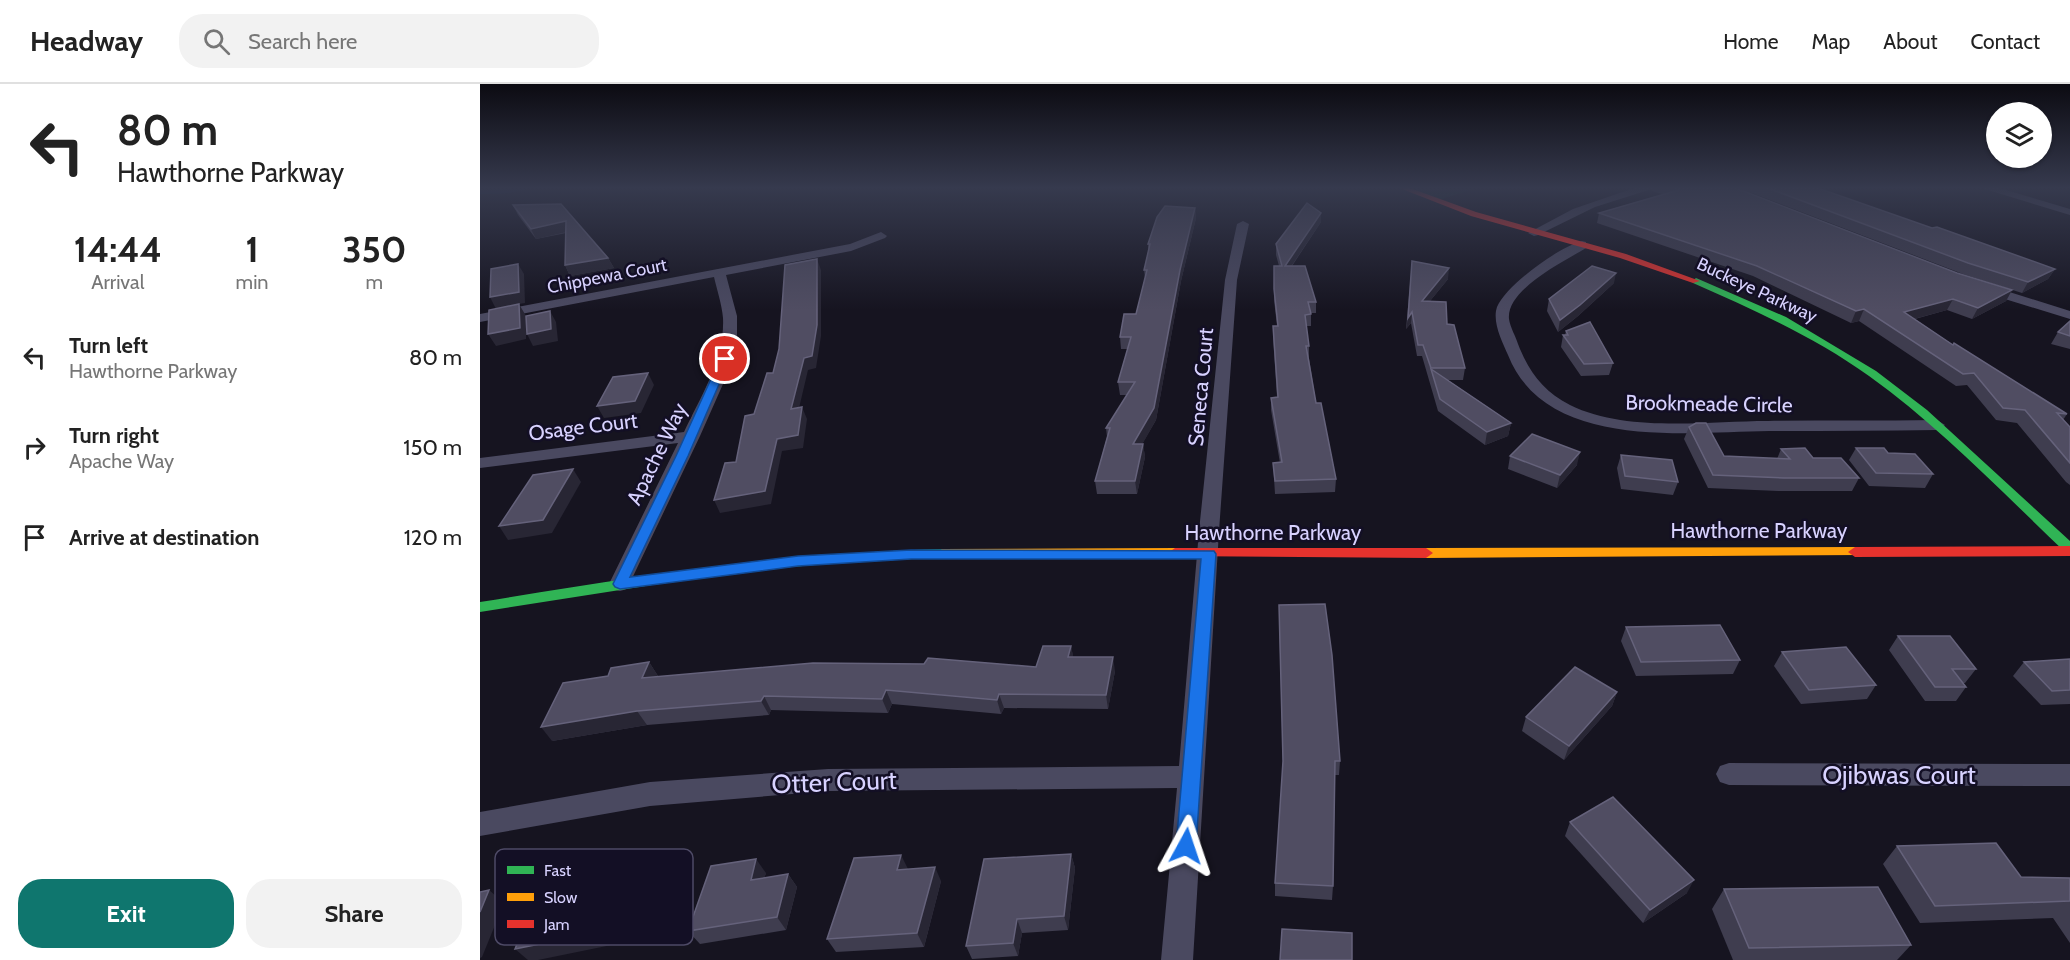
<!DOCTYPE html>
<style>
:root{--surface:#fff;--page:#f2f2f2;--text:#222;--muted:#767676;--line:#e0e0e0;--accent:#0f766e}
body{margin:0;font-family:Cabin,sans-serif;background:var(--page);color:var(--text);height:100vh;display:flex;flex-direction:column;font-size:22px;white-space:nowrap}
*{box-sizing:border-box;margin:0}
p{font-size:20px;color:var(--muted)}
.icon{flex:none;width:33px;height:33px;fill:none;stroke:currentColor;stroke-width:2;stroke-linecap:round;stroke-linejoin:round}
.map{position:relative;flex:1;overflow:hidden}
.sheet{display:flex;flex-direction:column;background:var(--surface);width:480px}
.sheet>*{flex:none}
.top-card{background:#fff;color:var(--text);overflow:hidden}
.controls{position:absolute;left:1506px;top:18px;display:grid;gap:12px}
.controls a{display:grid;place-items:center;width:66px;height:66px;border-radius:50%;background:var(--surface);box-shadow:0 2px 4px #0004;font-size:30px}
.pin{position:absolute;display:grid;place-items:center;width:51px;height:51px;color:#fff;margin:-26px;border:3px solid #fff;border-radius:50%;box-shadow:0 2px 6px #0007}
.me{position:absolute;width:66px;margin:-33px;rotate:5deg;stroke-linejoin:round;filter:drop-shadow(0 0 4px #0008)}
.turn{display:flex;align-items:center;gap:21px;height:126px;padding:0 18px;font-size:27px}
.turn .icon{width:78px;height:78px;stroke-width:2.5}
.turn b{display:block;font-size:42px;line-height:51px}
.eta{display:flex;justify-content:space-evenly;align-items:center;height:102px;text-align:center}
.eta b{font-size:36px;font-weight:800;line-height:42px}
.primary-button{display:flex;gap:12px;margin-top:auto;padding:12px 18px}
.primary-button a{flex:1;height:69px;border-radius:24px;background:var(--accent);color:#fff;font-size:24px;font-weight:800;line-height:69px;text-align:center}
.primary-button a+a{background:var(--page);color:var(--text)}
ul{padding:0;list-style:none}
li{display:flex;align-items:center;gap:18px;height:90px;padding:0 18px}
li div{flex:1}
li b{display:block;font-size:22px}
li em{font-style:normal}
header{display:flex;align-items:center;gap:36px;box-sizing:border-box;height:84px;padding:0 30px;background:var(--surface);border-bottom:2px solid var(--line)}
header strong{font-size:28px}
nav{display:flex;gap:33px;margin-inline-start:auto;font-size:21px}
.search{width:420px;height:54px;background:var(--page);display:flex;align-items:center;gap:15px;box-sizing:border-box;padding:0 21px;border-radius:24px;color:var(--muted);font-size:22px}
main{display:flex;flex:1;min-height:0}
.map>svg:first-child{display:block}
.green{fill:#132b2c}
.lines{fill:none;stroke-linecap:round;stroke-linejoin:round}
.stream{stroke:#0d1f43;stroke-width:4.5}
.street{fill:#4a4960;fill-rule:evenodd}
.fast{fill:#30b455;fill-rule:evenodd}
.slow{fill:#ff9f0a;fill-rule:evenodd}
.jam{fill:#e5322d;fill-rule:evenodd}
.wall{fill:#3f3d4f}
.shaded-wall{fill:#282634}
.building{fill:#504d62;stroke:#65627b;stroke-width:1.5}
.route{fill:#1a73e8;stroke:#114b97;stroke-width:1.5}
.labels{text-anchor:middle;stroke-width:5;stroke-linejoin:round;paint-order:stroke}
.far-street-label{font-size:18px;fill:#d8d2ff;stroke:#130f25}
.street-label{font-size:21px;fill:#d8d2ff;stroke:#130f25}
.near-street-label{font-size:26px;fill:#d8d2ff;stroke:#130f25}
.key{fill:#130f25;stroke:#4e4a66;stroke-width:1.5}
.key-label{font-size:16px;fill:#d8d2ff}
</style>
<header>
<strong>Headway</strong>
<div class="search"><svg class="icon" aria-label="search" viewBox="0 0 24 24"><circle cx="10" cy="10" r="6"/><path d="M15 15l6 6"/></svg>Search here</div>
<nav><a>Home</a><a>Map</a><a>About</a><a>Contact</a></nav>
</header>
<main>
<section class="sheet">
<div class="top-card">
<div class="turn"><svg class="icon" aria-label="left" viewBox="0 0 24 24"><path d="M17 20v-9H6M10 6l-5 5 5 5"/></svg><div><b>80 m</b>Hawthorne Parkway</div></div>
</div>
<div class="eta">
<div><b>14:44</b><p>Arrival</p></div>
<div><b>1</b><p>min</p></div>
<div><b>350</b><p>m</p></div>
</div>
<ul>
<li><svg class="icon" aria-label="left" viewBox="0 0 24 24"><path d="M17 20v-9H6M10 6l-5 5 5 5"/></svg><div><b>Turn left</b><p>Hawthorne Parkway</p></div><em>80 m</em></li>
<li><svg class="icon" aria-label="right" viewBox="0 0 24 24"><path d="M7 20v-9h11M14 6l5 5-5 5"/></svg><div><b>Turn right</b><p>Apache Way</p></div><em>150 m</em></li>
<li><svg class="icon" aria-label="arrive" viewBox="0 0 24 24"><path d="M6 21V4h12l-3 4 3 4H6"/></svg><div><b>Arrive at destination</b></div><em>120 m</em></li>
</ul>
<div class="primary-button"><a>Exit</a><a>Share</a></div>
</section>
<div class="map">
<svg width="1590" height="876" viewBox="0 0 1590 876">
<rect width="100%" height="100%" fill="#161420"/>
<path class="green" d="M932 103H1001L958 116Z"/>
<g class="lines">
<g class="stream">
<path d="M159 103H187"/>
<path d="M0 108 28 107 45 103"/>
</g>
<g class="street">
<path d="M1157 103H1178L1115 123 1058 151 1054 152 1048 149 1093 125Z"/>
<path d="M1498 103H1516L1590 125V131Z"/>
<path d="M763 137 769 140 757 196 739 447 713 876H681L697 704 348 707 170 722 0 752V728L170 698 348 685 699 682 719 447 745 196 757 140Z"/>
<path d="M401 148 407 152 405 154 371 167 246 191 257 232V259L247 291 220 352 147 505 140 507 133 505 129 500 198 359 0 384V374L204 348C221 312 245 275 243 234 242 221 237 206 234 193L0 238V230L370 160Z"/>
<path d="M1102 157 1106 158V164C1085 177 1026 205 1029 235 1030 243 1036 253 1038 260 1049 288 1063 307 1090 321 1147 349 1227 337 1288 337 1345 336 1401 337 1457 336L1465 341 1457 346C1401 347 1345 347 1289 347 1205 348 1066 367 1028 271 1022 257 1012 238 1017 223 1026 201 1079 163 1102 157Z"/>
<path d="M1504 200 1590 227V235L1499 207 1497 204Z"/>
<path d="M1249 679 1590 680V702L1249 701 1240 698 1236 690 1240 682Z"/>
</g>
<g class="fast">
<path d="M1216 194 1306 233 1396 287 1447 326 1590 457V470L1585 468C1522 408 1460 343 1389 292 1335 253 1274 226 1213 199L1212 197Z"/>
<path d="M462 465 467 467 469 470 467 473 346 480 288 485 172 501 0 528V518C154 493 306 469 462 465Z"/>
</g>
<g class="slow">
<path d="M1375 463 1382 468 1380 471 946 474 939 469 946 464Z"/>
<path d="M695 464 702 469 700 472 462 475 455 470 462 465Z"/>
</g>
<g class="jam">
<path d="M917 103H927L996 128 1146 170 1220 197 1213 199 1140 174 991 132Z"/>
<path d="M1590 462V472L1375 473 1368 468 1375 463Z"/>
<path d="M695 464H946L953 469 946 474 690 472 688 469Z"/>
</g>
</g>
<g class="wall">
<path d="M1173 103H1335L1452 144 1575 185 1568 195 1542 209 1483 190 1272 109 1262 106 1477 189 1532 206 1526 217 1492 235 1467 226 1435 235 1473 261 1587 330 1583 336 1590 343V401L1586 398 1537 339 1516 336 1487 301 1476 302 1379 237 1371 239 1273 192 1117 139 1119 129 1182 110 1172 107Z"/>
<path d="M81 120 128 174 134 184 90 192 85 181 86 149 56 155 38 131 33 121Z"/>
<path d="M715 124 716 134 701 197 676 336 662 360H663L665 373 657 410H617L615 397 627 353 626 344 647 311H640L638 298 648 265H641L640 253 656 230 665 194 664 186 668 168V160Z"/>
<path d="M841 129V138L812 182 836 218V229H831V242H826L829 262V274L836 319 856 395 855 408 795 410 793 379H800L791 326V314L797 313 793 253V242H797L794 216V182H799L796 171V160Z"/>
<path d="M932 177 968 195 950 217 967 240 985 284 983 296H968L1031 339 1028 352 1005 361 958 327 942 272H937L931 239 926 245Z"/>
<path d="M1134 199 1098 232 1078 248 1067 227 1069 215Z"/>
<path d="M1590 237V265L1571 260 1578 248Z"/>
<path d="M1086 247 1133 279 1129 291 1101 292 1081 263 1083 251H1085Z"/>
<path d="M1209 343 1244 372 1297 375 1301 365 1333 374 1379 394 1372 407H1298L1228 404 1204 355Z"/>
<path d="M1376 364 1408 369 1453 390 1445 404 1389 402 1369 376Z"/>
<path d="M1141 371 1198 398 1193 411 1141 405 1137 384Z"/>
<path d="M1030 372 1097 381 1077 404 1028 385Z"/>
<path d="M799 535 860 677 859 691H855L853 802 852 816 795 812V799L803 683Z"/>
<path d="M1146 543 1260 576 1253 590 1156 592 1141 557Z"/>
<path d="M1418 552 1496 585 1485 599H1483L1486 603 1476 617H1445L1409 566Z"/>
<path d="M591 562 593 573 635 587 628 625 524 624 521 630 412 620 408 629 291 626 289 631 167 641 72 657 128 592 169 578 178 592 556 583Z"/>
<path d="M1302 568 1396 601 1387 615 1321 620 1294 582Z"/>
<path d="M1590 575V620L1561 621 1533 592 1544 578Z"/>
<path d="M1137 608 1132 622 1084 676 1042 647 1046 633Z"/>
<path d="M1090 738 1207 809 1163 839 1085 752Z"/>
<path d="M1417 762 1541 793 1590 794V859L1573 834 1440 839 1403 780Z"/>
<path d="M591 770 595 784 588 846 542 849 538 872 492 875 486 862Z"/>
<path d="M428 785 461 797 444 863 356 868 347 855Z"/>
<path d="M286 789 284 794 308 790 317 803 306 846 220 860 208 847Z"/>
<path d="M1244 805 1431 861 1417 876H1253L1232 825Z"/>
</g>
<g class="shaded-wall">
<path d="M715 124 716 134 701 197 676 336 655 373 653 360 700 186Z"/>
<path d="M841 129V138L804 193 805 182Z"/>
<path d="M86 137 91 147 56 155 51 145Z"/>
<path d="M128 174 134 184 90 192 85 181Z"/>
<path d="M337 175 341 186V252L336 284 328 286 316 337 311 325 324 274Z"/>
<path d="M38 180 44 190 45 219 39 220 46 232V255L16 262 8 250 16 225 10 213Z"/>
<path d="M969 184 968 195 941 228 942 217Z"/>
<path d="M1575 185 1568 195 1542 209 1548 198Z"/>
<path d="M1136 189 1134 199 1098 232 1078 248 1080 236Z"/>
<path d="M1532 206 1526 217 1492 235 1498 224Z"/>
<path d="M1473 215 1467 226 1419 239 1424 228Z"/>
<path d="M1384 225 1379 237 1371 239 1376 227Z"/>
<path d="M70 227 76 238 78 257 53 262 47 250Z"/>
<path d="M932 228 931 239 926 245 928 234Z"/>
<path d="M168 289 174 301 161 329 124 334 117 322Z"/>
<path d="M322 323 327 335 323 364 302 367 291 420 240 429 234 416Z"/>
<path d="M1031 339 1028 352 1005 361 1007 348Z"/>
<path d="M663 360 665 373 657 410 655 397Z"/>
<path d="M1100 368 1097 381 1077 404 1080 391Z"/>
<path d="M93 385 101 398 72 449 28 456 19 442Z"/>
<path d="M591 562 594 576 588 573Z"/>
<path d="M633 573 635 587 628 625 626 611Z"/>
<path d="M169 578 178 592 172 608 162 594Z"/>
<path d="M406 606 412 620 408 629 402 615Z"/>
<path d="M1137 608 1132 622 1084 676 1089 662Z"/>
<path d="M519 610 524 624 521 630 517 616Z"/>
<path d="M284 612 291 626 289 631 281 617Z"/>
<path d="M157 627 167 641 72 657 61 643Z"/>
<path d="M591 770 595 784 588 846 584 832Z"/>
<path d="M421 771 428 785 417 786Z"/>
<path d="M276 775 286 789 280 809 271 796Z"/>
<path d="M455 783 461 797 444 863 437 849Z"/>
<path d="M163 789 174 802 156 856 58 876H48L35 865Z"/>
<path d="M308 790 317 803 306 846 297 833Z"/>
<path d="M1214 796 1207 809 1163 839 1170 826Z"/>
<path d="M9 806 24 819 2 873 0 874V828Z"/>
<path d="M537 835 542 849 538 872 533 859Z"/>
</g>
<g class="building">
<path d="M1192 103H1251L1266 108 1477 189 1532 206 1498 224 1473 215 1424 228 1473 261 1474 259 1587 330 1577 329 1590 343V379L1545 326 1523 324 1494 289 1483 290 1384 225 1376 227 1277 182 1119 129 1199 106Z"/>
<path d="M1285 103H1335L1452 144 1457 143 1575 185 1548 198 1488 179Z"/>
<path d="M827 119 841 129 805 182H825L836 218H828L831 230 825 231 829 262H826L836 319H841L856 395 795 397 793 379 802 378 791 314 798 313 793 242H798L794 205V182H802L796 160Z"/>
<path d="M81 120 128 174 85 181 86 137 51 145 33 121Z"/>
<path d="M685 122 715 124 700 186 674 324 653 360H663L655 397H615L630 344H626L655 298H638L651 253H640L644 230H656L667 186H664L670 160H668L677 133Z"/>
<path d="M337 175V241L332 272 324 274 311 325 322 323 318 351 297 355 285 407 234 416 245 379 256 378 265 332 274 330 287 289H293L299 265 305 181Z"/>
<path d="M932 177 969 184 942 217 966 218 967 240 974 241 985 284H951L943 261H938L932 228 928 234Z"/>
<path d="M38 180 39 208 10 213 11 185Z"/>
<path d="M1112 182 1136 189 1100 221 1080 236 1069 215Z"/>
<path d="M39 220 40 244 8 250 9 226Z"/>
<path d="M70 227 71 245 47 250 46 232Z"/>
<path d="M1590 237V252L1578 248Z"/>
<path d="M1110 238 1133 279 1104 280 1083 251H1088L1086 247Z"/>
<path d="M951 285 1031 339 1007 348 960 315Z"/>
<path d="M168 289 155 317 117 322 133 293Z"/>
<path d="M1216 339H1226L1244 372 1310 375 1301 365 1325 364 1333 374H1361L1379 394H1304L1233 391 1209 343Z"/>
<path d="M1052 350 1100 368 1080 391 1030 372Z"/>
<path d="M1376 364H1404L1408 369 1435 370 1453 390 1396 389Z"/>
<path d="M1141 371 1192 376 1198 398 1145 392Z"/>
<path d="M93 385 63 436 19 442 53 391Z"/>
<path d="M845 520 852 571 860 677H855L853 802 795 799 803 677 799 521Z"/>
<path d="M1240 541 1260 576 1161 578 1146 543Z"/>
<path d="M1418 552H1470L1496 585H1472L1486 603H1455Z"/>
<path d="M563 562H591L588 573H633L626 611 519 610 517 616 406 606 402 615 284 612 281 617 157 627 61 643 83 599 128 592 131 584 169 578 162 594 333 579 444 580 448 574 556 583Z"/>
<path d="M1366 563 1396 601 1329 606 1302 568Z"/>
<path d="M1590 575V606L1572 607 1544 578Z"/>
<path d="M1095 583 1137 608 1089 662 1046 633Z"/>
<path d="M1133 713 1214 796 1170 826 1090 738Z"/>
<path d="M1516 759 1541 793 1590 794V817L1455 822 1417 762Z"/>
<path d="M591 770 584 832 537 835 533 859 486 862 504 775Z"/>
<path d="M421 771 417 786 455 783 437 849 347 855 374 774Z"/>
<path d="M276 775 271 796 308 790 297 833 208 847 231 782Z"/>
<path d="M163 789 144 843 35 865 59 808Z"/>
<path d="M1398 803 1431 861 1269 864 1244 805Z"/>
<path d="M9 806 0 828V808Z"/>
<path d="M802 845 872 849V876H800Z"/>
</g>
<linearGradient id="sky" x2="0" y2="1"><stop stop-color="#0c0b12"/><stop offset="0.46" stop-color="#363a4e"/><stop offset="1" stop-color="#363a4e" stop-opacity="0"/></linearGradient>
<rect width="1590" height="226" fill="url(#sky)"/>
<path class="route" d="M245 272 250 275 208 372 150 493 318 472 431 466 734 467 736 470 716 762 713 768 706 771 699 768 696 762 721 475H431L318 482 140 505 135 503 133 500 196 372 240 275Z"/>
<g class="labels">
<g class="far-street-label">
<text transform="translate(127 192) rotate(-11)" y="6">Chippewa Court</text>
<text transform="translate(1277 206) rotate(25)" y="6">Buckeye Parkway</text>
</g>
<g class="street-label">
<text transform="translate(721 303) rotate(-85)" y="7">Seneca Court</text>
<text transform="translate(1229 320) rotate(1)" y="7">Brookmeade Circle</text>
<text transform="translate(103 343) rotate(-7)" y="7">Osage Court</text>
<text transform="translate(177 370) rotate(-64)" y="7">Apache Way</text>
<text x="1279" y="454">Hawthorne Parkway</text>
<text x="793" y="456">Hawthorne Parkway</text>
</g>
<g class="near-street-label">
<text x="1419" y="700">Ojibwas Court</text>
<text transform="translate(354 698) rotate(-2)" y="9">Otter Court</text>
</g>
</g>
<rect x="15" y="765" width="198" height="96" rx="9" class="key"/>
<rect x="27" y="782" width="27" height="8" fill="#30b455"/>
<rect x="27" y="809" width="27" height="8" fill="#ff9f0a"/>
<rect x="27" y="836" width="27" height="8" fill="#e5322d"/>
<g class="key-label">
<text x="64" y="792">Fast</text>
<text x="64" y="819">Slow</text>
<text x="64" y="846">Jam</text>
</g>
</svg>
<div class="controls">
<a><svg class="icon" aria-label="layers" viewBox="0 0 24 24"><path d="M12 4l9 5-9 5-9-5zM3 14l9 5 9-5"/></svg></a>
</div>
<div class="pin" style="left:245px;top:275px;background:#d93025"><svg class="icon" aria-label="arrive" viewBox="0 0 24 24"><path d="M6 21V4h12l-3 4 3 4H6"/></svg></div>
<svg class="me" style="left:706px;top:762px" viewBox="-20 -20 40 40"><path d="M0-17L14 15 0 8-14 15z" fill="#1a73e8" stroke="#fff" stroke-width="4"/></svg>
</div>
</main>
